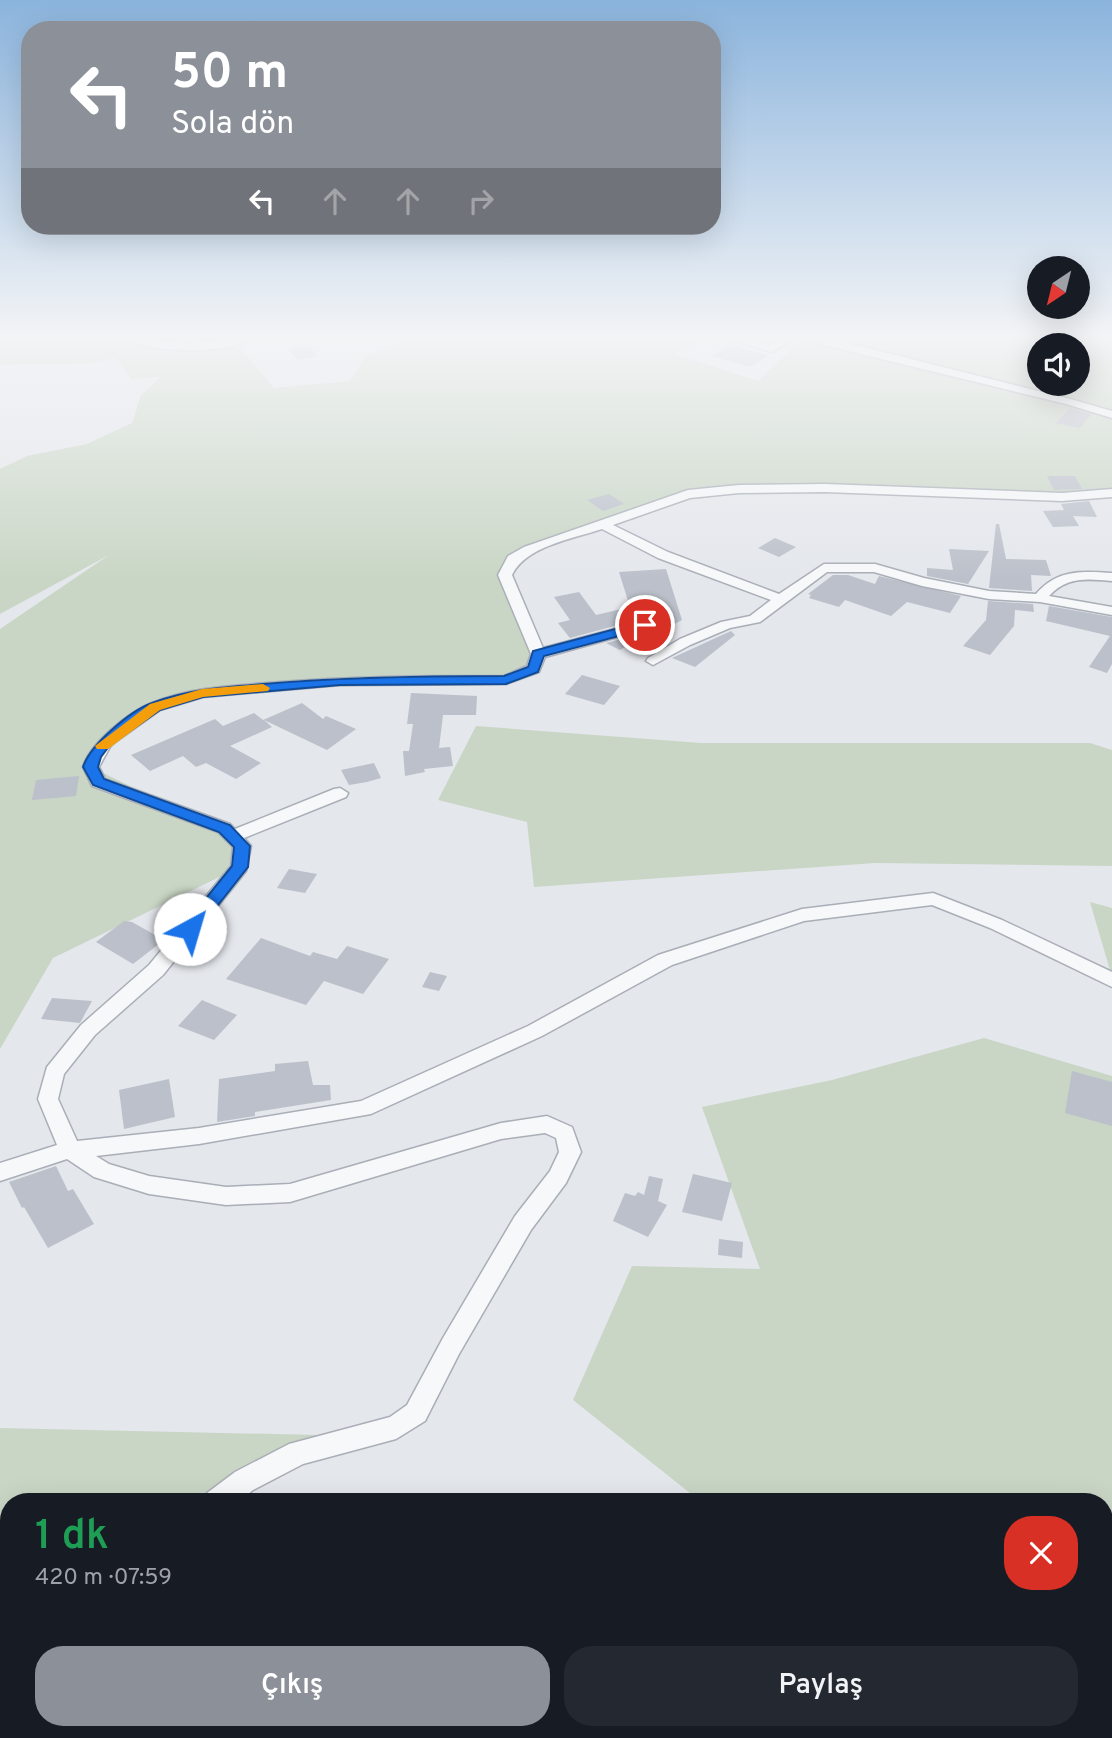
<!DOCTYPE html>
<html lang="tr">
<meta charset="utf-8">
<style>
:root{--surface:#171b24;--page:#242831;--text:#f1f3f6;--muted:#9ea1a6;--accent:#8c9099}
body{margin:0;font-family:Overpass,sans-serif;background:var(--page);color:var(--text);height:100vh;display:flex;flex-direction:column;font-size:26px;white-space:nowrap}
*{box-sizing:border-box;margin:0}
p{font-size:23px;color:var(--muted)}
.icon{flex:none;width:38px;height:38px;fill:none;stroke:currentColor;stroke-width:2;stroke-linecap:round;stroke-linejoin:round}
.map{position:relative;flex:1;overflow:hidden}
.sheet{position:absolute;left:0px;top:1493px;width:1113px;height:247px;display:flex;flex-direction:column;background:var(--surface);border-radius:28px 28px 0 0;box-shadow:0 7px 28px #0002}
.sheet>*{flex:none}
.banner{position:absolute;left:21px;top:21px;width:700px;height:214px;border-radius:28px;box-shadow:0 7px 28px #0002;background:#8c9099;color:#fff;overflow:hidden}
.needle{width:46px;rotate:215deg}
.buttons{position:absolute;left:1027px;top:256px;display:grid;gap:14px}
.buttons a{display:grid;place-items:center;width:63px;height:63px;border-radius:50%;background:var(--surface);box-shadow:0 7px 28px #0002;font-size:35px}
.pin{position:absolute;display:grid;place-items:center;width:60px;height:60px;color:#fff;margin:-30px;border:4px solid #fff;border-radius:50%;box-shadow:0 2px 7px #0007}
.me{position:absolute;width:77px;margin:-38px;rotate:39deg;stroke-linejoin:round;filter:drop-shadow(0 0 5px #0008)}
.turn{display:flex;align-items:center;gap:24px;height:147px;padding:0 35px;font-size:32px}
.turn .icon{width:91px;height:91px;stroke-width:2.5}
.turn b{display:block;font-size:49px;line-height:60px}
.lanes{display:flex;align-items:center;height:66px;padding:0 35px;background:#0003;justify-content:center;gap:35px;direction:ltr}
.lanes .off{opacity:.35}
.round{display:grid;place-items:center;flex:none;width:74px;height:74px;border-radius:28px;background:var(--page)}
.summary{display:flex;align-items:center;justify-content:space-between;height:119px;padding:0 35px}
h1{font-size:42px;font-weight:600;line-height:52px;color:#1e9e55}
.cta{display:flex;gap:14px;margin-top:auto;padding:14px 35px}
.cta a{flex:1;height:80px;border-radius:28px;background:var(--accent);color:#fff;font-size:28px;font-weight:600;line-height:80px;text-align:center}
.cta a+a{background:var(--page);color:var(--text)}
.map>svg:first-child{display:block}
.green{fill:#c9d6c5;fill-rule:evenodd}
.building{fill:#bbc0ca}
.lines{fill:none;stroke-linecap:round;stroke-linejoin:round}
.minor-casing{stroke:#a9aeb7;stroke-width:3}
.minor{fill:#f7f8fa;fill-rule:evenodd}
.route{fill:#1a73e8;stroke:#114b97;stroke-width:2}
.slow{fill:#f59e0b}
</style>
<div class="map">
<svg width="1112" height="1738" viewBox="0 0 1112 1738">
<rect width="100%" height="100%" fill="#e4e7ec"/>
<g class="green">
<path d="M0 337H250L246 341 152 344 240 348 274 388 350 381 366 356 415 337H713L674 354 758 381 803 339 856 350 820 337H1112V489L1062 497 806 488 688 494 529 550 505 575 538 654 517 676 458 682 233 691 155 707 91 767 232 836 240 867 53 958 0 1049V629L109 555 0 614V469L27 456 87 444 132 423 141 395 161 377 131 379 116 358 90 363 0 365ZM1040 345H1078V383H1040Z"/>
<path d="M476 726 701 743H1090L1112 750V866L875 863 534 887 527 822 438 800Z"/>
<path d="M1090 902 1112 908V977Z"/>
<path d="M984 1038 1112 1076V1738H691L699 1731H1104V1502L700 1501 573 1400 632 1266 760 1269 702 1107 832 1080Z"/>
<path d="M0 1428 363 1436 222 1501 9 1502V1731H15L10 1737 0 1738Z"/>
<path d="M499 1731H645L651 1738H485Z"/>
</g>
<g class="building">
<path d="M308 344 318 356 297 360 287 348Z"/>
<path d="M731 345 769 355 750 367 711 356Z"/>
<path d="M1070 408 1091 414 1080 428 1056 423Z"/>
<path d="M1047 476H1075L1082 489 1054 490Z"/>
<path d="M609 494 624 504 603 511 587 500Z"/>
<path d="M1089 501 1097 517 1073 516 1079 526 1053 527 1043 511 1064 510 1061 504Z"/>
<path d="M996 524H999L1006 559 1046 560 1051 576 1031 575 1032 591 989 588Z"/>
<path d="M775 538 796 547 779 557 758 548Z"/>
<path d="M949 549 989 551 968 584 927 576V568L953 570Z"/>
<path d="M666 569 682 620 667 628 661 625 620 650 606 643 651 631 653 623 644 618 570 638 558 623 570 620 554 597 579 592 596 615 630 607 619 572Z"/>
<path d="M833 575H848L875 584 879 576 961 596 950 613 907 602 891 616 845 600 839 607 809 598 811 595 808 594Z"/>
<path d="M988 601 1033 604 1034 612 1015 610 1014 626 990 655 963 646 986 620Z"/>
<path d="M1049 606 1112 617V664L1107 673 1089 667 1110 636 1046 621Z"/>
<path d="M731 631 735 635 695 667 672 658Z"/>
<path d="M582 675 620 686 604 705 565 694Z"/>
<path d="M411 693 477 696 476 715H443L439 748 450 747 453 766 424 769 425 772 405 776 403 751H409L413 724H407Z"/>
<path d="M302 703 323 719 326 716 356 729 327 750 264 720 272 727 230 746 261 763 236 779 206 763 196 767 183 756 150 771 131 755 215 719 223 726 254 713 263 720Z"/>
<path d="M374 763 381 778 367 782 349 785 341 770Z"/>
<path d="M79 776 76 796 32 800 36 780Z"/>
<path d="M289 869 317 874 305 893 277 888Z"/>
<path d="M124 921 132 922 164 940 133 964 96 942Z"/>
<path d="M261 938 310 956 313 952 337 959 347 946 389 959 363 994 324 981 306 1005 226 979Z"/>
<path d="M430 972 447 976 439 991 422 987Z"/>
<path d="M52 998 92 1001 80 1023 41 1019Z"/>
<path d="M202 1000 237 1015 214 1040 178 1026Z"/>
<path d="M308 1061 313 1085H330L331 1100 255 1112V1116L217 1122 219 1079 275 1071V1064Z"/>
<path d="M1072 1071 1112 1082V1126L1065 1113Z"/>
<path d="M169 1079 175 1117 124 1129 119 1090Z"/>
<path d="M56 1166 68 1191 73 1189 94 1224 48 1248 24 1207 22 1208 9 1182Z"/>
<path d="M693 1174 732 1183 722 1221 682 1212Z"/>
<path d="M649 1176 663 1179 658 1201 667 1205 648 1237 613 1221 625 1193 635 1196 638 1192 644 1195Z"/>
<path d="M719 1239 743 1242 742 1258 718 1255Z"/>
</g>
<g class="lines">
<g class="minor-casing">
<g id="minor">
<path d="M122 337 189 343 255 337C232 355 145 354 122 337Z"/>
<path d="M721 337H739L770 345 783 337H795L772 352Z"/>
<path d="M811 337H824L1074 400 1112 411V418L1066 404 824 345Z"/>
<path d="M825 484 1062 493 1112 489V497L1062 501 825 492 739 493 690 498 613 525 668 552 779 594 824 564H875L924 578 989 591 1036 594C1057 569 1082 571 1112 573V581C1088 579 1067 576 1049 596L1112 607V615L1040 602 989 599 922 586 874 572H827L760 622 730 628 690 645 653 665 646 661 648 658 680 639 721 622 750 616 771 600 658 558 602 529C572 539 526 546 512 575L543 648 645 621 652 625 650 628 545 657 539 672 506 684 340 685 203 697 160 710 111 745 99 767 105 779 230 824 235 829 334 789 340 788 348 793 346 797 244 838 251 846 246 871 163 975 95 1035 64 1074 58 1099 77 1141 199 1128 361 1101 528 1026 658 955 802 909 933 893 1002 920 1112 972V987L990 928 932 905 804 921 672 965 542 1036 371 1114 199 1144 96 1156 109 1164 149 1176 226 1187 290 1184 501 1123 547 1116 572 1127 581 1152 566 1183 531 1230 459 1354 425 1421 396 1439 303 1464 253 1490 238 1502H203L207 1493 235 1472 289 1444 390 1417 407 1405 443 1338 515 1216 550 1171 559 1152 556 1138 545 1133 501 1139 290 1202 226 1205 149 1194 94 1177 67 1159 0 1181V1163L57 1145 38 1099 47 1067 81 1025 149 965 231 866 233 847 218 832 92 786 83 767C90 743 129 712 152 703 189 688 228 686 268 683 347 676 425 676 504 676L527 666 531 654 498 575 508 556 524 547 688 490 739 485Z"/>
<path d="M9 1719V1731H29L27 1738H0V1725Z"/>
</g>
</g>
<use href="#minor" class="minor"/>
</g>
<linearGradient id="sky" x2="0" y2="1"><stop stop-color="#8bb4dd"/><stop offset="0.58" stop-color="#f3f4f6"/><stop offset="1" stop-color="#f3f4f6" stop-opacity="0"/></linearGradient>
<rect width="1112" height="580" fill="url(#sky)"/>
<path class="route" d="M645 621 651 625 649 628 544 656 538 672 506 684 340 685 203 697 160 710 110 745 101 757 98 767 104 779 230 825 250 846 248 867 196 933 190 935 181 929 232 866 234 847 219 832 93 785 83 767C90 745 130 711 152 703 188 689 225 687 263 684 343 677 423 676 504 676L528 667 533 651Z"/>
<path class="slow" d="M263 684 270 688 268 691 203 697 160 710 108 749H97L95 746 150 704 202 689Z"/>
</svg>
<div class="buttons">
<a><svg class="needle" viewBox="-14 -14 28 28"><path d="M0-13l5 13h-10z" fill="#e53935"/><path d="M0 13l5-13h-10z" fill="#9ea1a6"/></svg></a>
<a><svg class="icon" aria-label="sound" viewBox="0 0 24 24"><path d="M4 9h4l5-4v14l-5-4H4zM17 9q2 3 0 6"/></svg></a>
</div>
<div class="pin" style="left:645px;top:625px;background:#d93025"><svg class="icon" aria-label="arrive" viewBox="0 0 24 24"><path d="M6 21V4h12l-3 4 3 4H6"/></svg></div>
<svg class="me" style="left:190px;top:929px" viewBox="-20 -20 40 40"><circle r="19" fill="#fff"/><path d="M0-13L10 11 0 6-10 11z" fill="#1a73e8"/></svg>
<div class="banner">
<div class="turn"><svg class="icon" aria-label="left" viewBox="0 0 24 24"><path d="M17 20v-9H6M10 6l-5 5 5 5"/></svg><div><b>50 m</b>Sola dön</div></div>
<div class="lanes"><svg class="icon" aria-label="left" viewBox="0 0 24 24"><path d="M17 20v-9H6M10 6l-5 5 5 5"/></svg><svg class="icon off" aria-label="ahead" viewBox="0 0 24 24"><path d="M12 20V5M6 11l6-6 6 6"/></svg><svg class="icon off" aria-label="ahead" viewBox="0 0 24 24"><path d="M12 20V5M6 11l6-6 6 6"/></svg><svg class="icon off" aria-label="right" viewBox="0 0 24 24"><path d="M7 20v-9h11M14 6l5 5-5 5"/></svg></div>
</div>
<section class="sheet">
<div class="summary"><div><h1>1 dk</h1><p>420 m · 07:59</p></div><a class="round" style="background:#d93025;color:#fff"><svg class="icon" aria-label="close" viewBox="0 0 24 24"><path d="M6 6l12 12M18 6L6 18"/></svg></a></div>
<div class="cta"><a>Çıkış</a><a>Paylaş</a></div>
</section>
</div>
